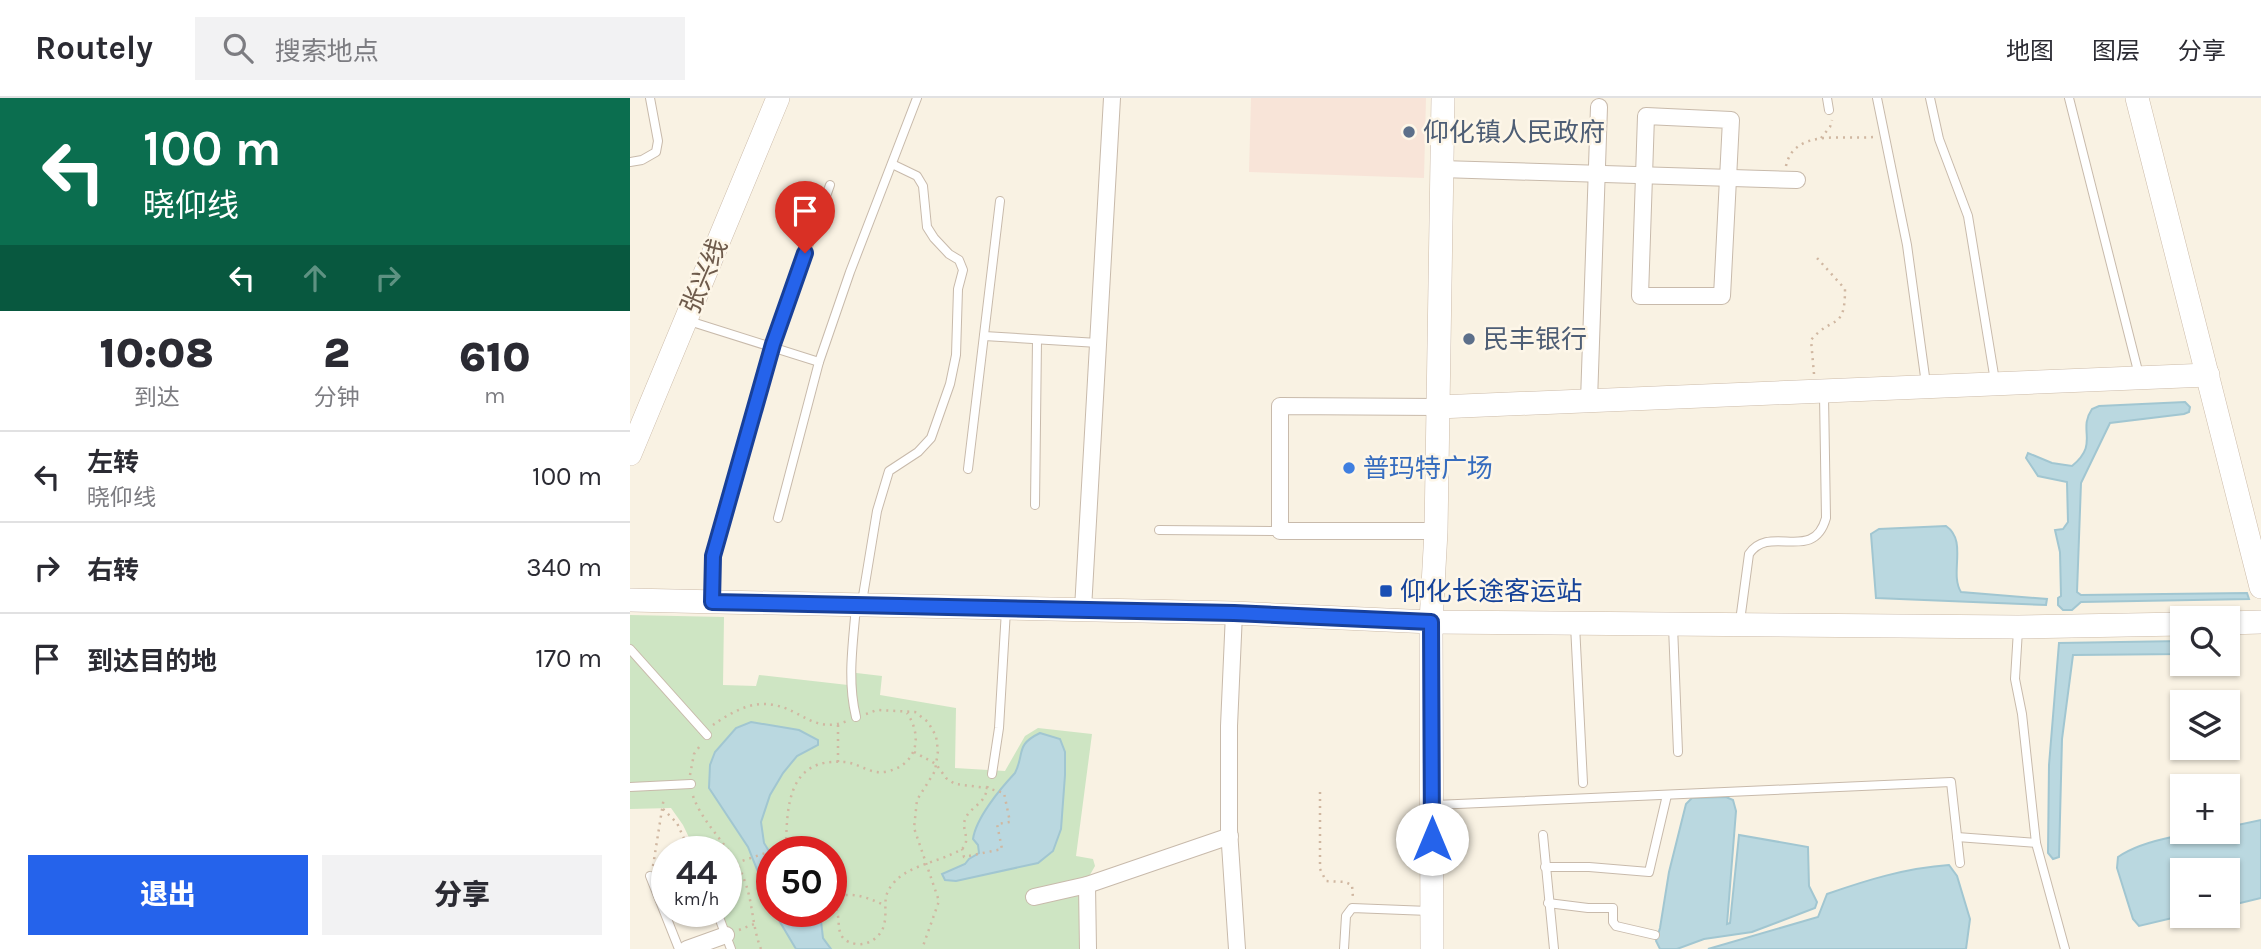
<!DOCTYPE html>
<html lang="zh">
<meta charset="utf-8">
<style>
:root{--surface:#fff;--page:#f2f2f3;--text:#2b2b33;--muted:#7c7c81;--line:#e1e1e2;--accent:#2563eb}
body{margin:0;font-family:Karla,"Noto Sans SC",sans-serif;background:var(--page);color:var(--text);height:100vh;display:flex;flex-direction:column;font-size:26px;white-space:nowrap}
*{box-sizing:border-box;margin:0}
p{font-size:23px;color:var(--muted)}
.icon{flex:none;width:38px;height:38px;fill:none;stroke:currentColor;stroke-width:2;stroke-linecap:round;stroke-linejoin:round}
.map{position:relative;flex:1;overflow:hidden}
.panel{display:flex;flex-direction:column;background:var(--surface);width:630px}
.panel>*{flex:none}
.top-card{background:#0b6e4f;color:#fff;overflow:hidden}
.tools{position:absolute;left:1540px;top:508px;display:grid;gap:14px}
.tools a{display:grid;place-items:center;width:70px;height:70px;border-radius:0px;background:var(--surface);box-shadow:0 2px 5px #0004;font-size:35px}
.speed{position:absolute;left:21px;top:738px;display:flex;gap:14px;font-size:35px;font-weight:700;text-align:center}
.speed>*{display:grid;place-content:center;width:91px;height:91px;border-radius:50%;background:var(--surface);box-shadow:0 2px 5px #0004;line-height:1}
.speed small{font-size:18px;font-weight:400}
.speed .limit{border:10px solid #d22;background:#fff;color:#111}
.pin{position:absolute;display:grid;place-items:center;width:60px;height:60px;color:#fff;margin:-72px -30px;border-radius:50% 50% 50% 0;rotate:-45deg;box-shadow:0 0 7px #0007}
.pin .icon{rotate:45deg}
.me{position:absolute;width:77px;margin:-38px;rotate:0deg;stroke-linejoin:round;filter:drop-shadow(0 0 5px #0008)}
.turn{display:flex;align-items:center;gap:24px;height:147px;padding:0 28px;font-size:32px}
.turn .icon{width:91px;height:91px;stroke-width:2.5}
.turn b{display:block;font-size:49px;line-height:60px}
.lanes{display:flex;align-items:center;height:66px;padding:0 28px;background:#0003;justify-content:center;gap:35px;direction:ltr}
.lanes .off{opacity:.35}
.eta{display:flex;justify-content:space-evenly;align-items:center;height:119px;text-align:center}
.eta b{font-size:42px;font-weight:800;line-height:49px}
.action{display:flex;gap:14px;margin-top:auto;padding:14px 28px}
.action a{flex:1;height:80px;border-radius:0px;background:var(--accent);color:#fff;font-size:28px;font-weight:800;line-height:80px;text-align:center}
.action a+a{background:var(--page);color:var(--text)}
ul{padding:0;list-style:none}
li{display:flex;align-items:center;gap:21px;height:91px;padding:0 28px;border-top:2px solid var(--line)}
li div{flex:1}
li b{display:block;font-size:26px}
li em{font-style:normal}
header{display:flex;align-items:center;gap:42px;box-sizing:border-box;height:98px;padding:0 35px;background:var(--surface);border-bottom:2px solid var(--line)}
header strong{font-size:33px}
nav{display:flex;gap:38px;margin-inline-start:auto;font-size:24px}
.search{width:490px;height:63px;background:var(--page);display:flex;align-items:center;gap:18px;box-sizing:border-box;padding:0 24px;border-radius:0px;color:var(--muted);font-size:26px}
main{display:flex;flex:1;min-height:0}
.map>svg:first-child{display:block}
.commercial{fill:#f8e4d8}
.green{fill:#cee5c3;fill-rule:evenodd}
.water{fill:#bad8e0;stroke:#a1c6d1;stroke-width:2}
.lines{fill:none;stroke-linecap:round;stroke-linejoin:round}
.lane-casing{stroke:#c8baab;stroke-width:10}
.street-casing{stroke:#c8baab;stroke-width:18}
.secondary-casing{stroke:#ccbba9;stroke-width:24}
.path{stroke:#d0b7a1;stroke-width:2.5;stroke-dasharray:2 5;stroke-linecap:butt}
.lane{stroke:#fff;stroke-width:8}
.street{stroke:#fff;stroke-width:16}
.secondary{stroke:#fff;stroke-width:23}
.route-casing{stroke:#184099;stroke-width:18}
.route{stroke:#2563eb;stroke-width:12}
.service-dot{fill:#5c6f8a;stroke:#fdf6e8;stroke-width:2.5}
.shop-dot{fill:#3f7fe0;stroke:#fdf6e8;stroke-width:2.5}
.transit-dot{fill:#1a4fb4;stroke:#fdf6e8;stroke-width:2.5}
.labels{text-anchor:middle;stroke-width:5;stroke-linejoin:round;paint-order:stroke}
.service-label{font-size:26px;fill:#4e5e75;stroke:#fdf6e8;text-anchor:start}
.street-label{font-size:26px;fill:#6e5b4c;stroke:#fdf6e8}
.shop-label{font-size:26px;fill:#366cbe;stroke:#fdf6e8;text-anchor:start}
.transit-label{font-size:26px;fill:#164399;stroke:#fdf6e8;text-anchor:start}
</style>
<header>
<strong>Routely</strong>
<div class="search"><svg class="icon" aria-label="search" viewBox="0 0 24 24"><circle cx="10" cy="10" r="6"/><path d="M15 15l6 6"/></svg>搜索地点</div>
<nav><a>地图</a><a>图层</a><a>分享</a></nav>
</header>
<main>
<section class="panel">
<div class="top-card">
<div class="turn"><svg class="icon" aria-label="left" viewBox="0 0 24 24"><path d="M17 20v-9H6M10 6l-5 5 5 5"/></svg><div><b>100 m</b>晓仰线</div></div>
<div class="lanes"><svg class="icon" aria-label="left" viewBox="0 0 24 24"><path d="M17 20v-9H6M10 6l-5 5 5 5"/></svg><svg class="icon off" aria-label="ahead" viewBox="0 0 24 24"><path d="M12 20V5M6 11l6-6 6 6"/></svg><svg class="icon off" aria-label="right" viewBox="0 0 24 24"><path d="M7 20v-9h11M14 6l5 5-5 5"/></svg></div>
</div>
<div class="eta">
<div><b>10:08</b><p>到达</p></div>
<div><b>2</b><p>分钟</p></div>
<div><b>610</b><p>m</p></div>
</div>
<ul>
<li><svg class="icon" aria-label="left" viewBox="0 0 24 24"><path d="M17 20v-9H6M10 6l-5 5 5 5"/></svg><div><b>左转</b><p>晓仰线</p></div><em>100 m</em></li>
<li><svg class="icon" aria-label="right" viewBox="0 0 24 24"><path d="M7 20v-9h11M14 6l5 5-5 5"/></svg><div><b>右转</b></div><em>340 m</em></li>
<li><svg class="icon" aria-label="arrive" viewBox="0 0 24 24"><path d="M6 21V4h12l-3 4 3 4H6"/></svg><div><b>到达目的地</b></div><em>170 m</em></li>
</ul>
<div class="action"><a>退出</a><a>分享</a></div>
</section>
<div class="map">
<svg width="1631" height="851" viewBox="0 0 1631 851">
<rect width="100%" height="100%" fill="#f9f2e3"/>
<path class="commercial" d="M621 0H796L794 80 619 74Z"/>
<path class="green" d="M0 517 94 519 93 587 126 588 129 577 218 587V574L252 578 250 597 326 610 325 670 375 673 395 638 408 630 462 636 446 758 463 761 465 768 457 782 449 781 452 851H105L90 814H96V754H66L53 727 41 710 0 711ZM142 754H201V814H142Z"/>
<g class="water">
<path d="M1555 304 1560 309 1559 314 1554 316 1480 325 1451 385 1447 494 1451 497 1617 495 1619 501 1451 504 1442 512H1433L1428 507V500L1431 498 1430 454 1425 432 1433 431 1438 424 1437 384 1408 378 1396 360 1398 355 1422 365 1442 368C1470 345 1447 333 1462 311L1469 308Z"/>
<path d="M1316 428C1338 443 1319 475 1331 494L1417 501 1416 507 1246 500 1241 436 1249 431Z"/>
<path d="M1552 543V556L1443 557 1432 641 1429 759 1423 761 1418 755 1419 667 1429 545Z"/>
<path d="M121 624 169 632 188 642V647L167 658 153 675 140 697 131 724 134 745 142 758V809L118 749 79 690 80 667 85 654 106 630Z"/>
<path d="M410 635 430 641 435 654V677L431 731 423 753 408 765 326 783 315 782 312 776 335 766 339 761 349 755 348 747 343 741C346 720 370 691 385 675 395 655 385 647 410 635Z"/>
<path d="M1096 699 1103 702 1106 713 1097 826 1100 825 1109 737 1178 749 1179 788 1187 804 1185 810 1122 834 1074 841 1047 851H1030L1026 843 1030 830 1039 774 1056 706 1062 700Z"/>
<path d="M1631 722V800L1598 808V772H1552V817H1555L1509 828 1503 821 1487 770 1488 759C1514 741 1566 733 1598 733V729Z"/>
<path d="M1319 767 1327 778 1340 821 1336 851H1078L1188 819 1197 796C1237 782 1276 770 1319 767Z"/>
<path d="M144 814H190L193 840 201 851H166Z"/>
</g>
<g class="lines">
<g class="lane-casing">
<g id="lane">
<path d="M1197 0 1199 12"/>
<path d="M1247 0 1277 147 1296 286"/>
<path d="M1300 0 1309 41 1338 118 1365 283"/>
<path d="M1439 0 1509 277"/>
<path d="M0 64 12 62 26 54 28 43 20 0"/>
<path d="M59 223 189 264"/>
<path d="M354 238 468 245"/>
<path d="M338 371 370 103"/>
<path d="M405 407 407 242"/>
<path d="M148 420 189 264 220 174 287 0"/>
<path d="M529 432 650 433"/>
<path d="M82 501 83 458 142 249 200 87"/>
<path d="M232 504 247 413 259 373 288 354 301 340 320 286 326 257 328 191 333 172 329 162 319 156 304 140 297 129 293 88 287 78 262 66"/>
<path d="M226 508C223 546 217 582 226 619"/>
<path d="M1110 523 1119 456C1140 425 1183 466 1196 420L1194 297"/>
<path d="M945 527 953 685"/>
<path d="M1043 528 1048 654"/>
<path d="M1388 532 1385 581 1392 616 1406 745 1435 851"/>
<path d="M0 551 77 637"/>
<path d="M362 676 369 630 376 512"/>
<path d="M0 689 61 686"/>
<path d="M805 707 1321 684 1330 765"/>
<path d="M913 737 924 851"/>
<path d="M1327 739 1406 745"/>
<path d="M915 769H959L1019 774 1037 697"/>
<path d="M20 778 49 851"/>
<path d="M918 805 958 810H983V824L986 828 1025 837"/>
<path d="M87 814 101 851"/>
<path d="M714 851 716 818 722 810 799 813"/>
</g>
</g>
<g class="street-casing">
<g id="street">
<path d="M1016 18 1101 22 1092 198H1010Z"/>
<path d="M811 71 1167 82"/>
<path d="M959 303 969 9"/>
<path d="M806 433H650V308L808 309"/>
<path d="M453 511 482 0"/>
<path d="M604 515 599 628V732L607 851"/>
<path d="M457 787 458 851"/>
<path d="M404 799 457 787 600 738"/>
<path d="M57 851 96 837"/>
</g>
</g>
<g class="secondary-casing">
<g id="secondary">
<path d="M1507 0 1631 489"/>
<path d="M808 309 1578 277"/>
<path d="M0 356 148 0"/>
<path d="M0 502 604 515 801 524 1388 529 1552 526"/>
<path d="M1598 525 1631 524"/>
<path d="M802 851 801 524 806 433 813 0"/>
</g>
</g>
<g class="path">
<path d="M1191 40 1200 29 1202 22"/>
<path d="M1156 68C1164 30 1214 42 1243 39"/>
<path d="M1184 276 1181 242C1203 216 1215 234 1215 191L1187 160"/>
<path d="M236 616 247 612 285 614 298 624 306 638 308 653 305 673 287 702 284 730 309 803 292 851"/>
<path d="M83 627C100 615 122 602 144 607 172 612 185 636 217 623"/>
<path d="M284 654 306 666 316 680 325 686 357 690 374 695 380 724 367 726 372 751 334 759 332 751"/>
<path d="M208 664V626"/>
<path d="M60 677 64 656 72 645"/>
<path d="M690 694V771L696 783 715 784 722 787 723 800"/>
<path d="M63 698C74 729 103 750 114 781 123 803 122 829 131 851"/>
<path d="M33 711 47 725 60 754"/>
<path d="M156 748C157 708 158 660 213 664 227 664 239 676 254 674 286 669 294 640 277 615"/>
<path d="M106 765 156 748 160 754"/>
<path d="M23 768 34 699"/>
<path d="M201 798C203 803 206 808 207 813 211 827 204 842 226 846 238 848 251 839 254 827 258 812 251 800 262 787 275 769 303 765 322 756 326 754 330 753 332 751 340 743 334 735 334 726 335 714 347 709 353 701 356 697 357 691 358 686"/>
<path d="M202 800C222 793 236 799 254 807"/>
<path d="M109 832 124 826"/>
</g>
<use href="#lane" class="lane"/>
<use href="#street" class="street"/>
<use href="#secondary" class="secondary"/>
</g>
<g class="lines">
<g class="route-casing">
<path id="route" d="M175 155 143 246 83 458 82 504 604 515 801 524 802 741"/>
</g>
<use href="#route" class="route"/>
</g>
<g class="service-dot">
<circle cx="779" cy="34" r="7"/>
<circle cx="839" cy="241" r="7"/>
</g>
<circle class="shop-dot" cx="719" cy="370" r="7"/>
<rect class="transit-dot" x="749" y="486" width="14" height="14" rx="3.5"/>
<g class="labels">
<g class="service-label">
<text x="793" y="43">仰化镇人民政府</text>
<text x="853" y="250">民丰银行</text>
</g>
<g class="street-label">
<text transform="translate(74 178) rotate(-67)" y="9">张兴线</text>
</g>
<g class="shop-label">
<text x="733" y="379">普玛特广场</text>
</g>
<g class="transit-label">
<text x="770" y="502">仰化长途客运站</text>
</g>
</g>
</svg>
<div class="tools">
<a><svg class="icon" aria-label="search" viewBox="0 0 24 24"><circle cx="10" cy="10" r="6"/><path d="M15 15l6 6"/></svg></a>
<a><svg class="icon" aria-label="layers" viewBox="0 0 24 24"><path d="M12 4l9 5-9 5-9-5zM3 14l9 5 9-5"/></svg></a>
<a>+</a>
<a>−</a>
</div>
<div class="speed"><div>44<small>km/h</small></div><div class="limit">50</div></div>
<div class="pin" style="left:175px;top:155px;background:#d93025"><svg class="icon" aria-label="arrive" viewBox="0 0 24 24"><path d="M6 21V4h12l-3 4 3 4H6"/></svg></div>
<svg class="me" style="left:802px;top:741px" viewBox="-20 -20 40 40"><circle r="19" fill="#fff"/><path d="M0-13L10 11 0 6-10 11z" fill="#2563eb"/></svg>
</div>
</main>
